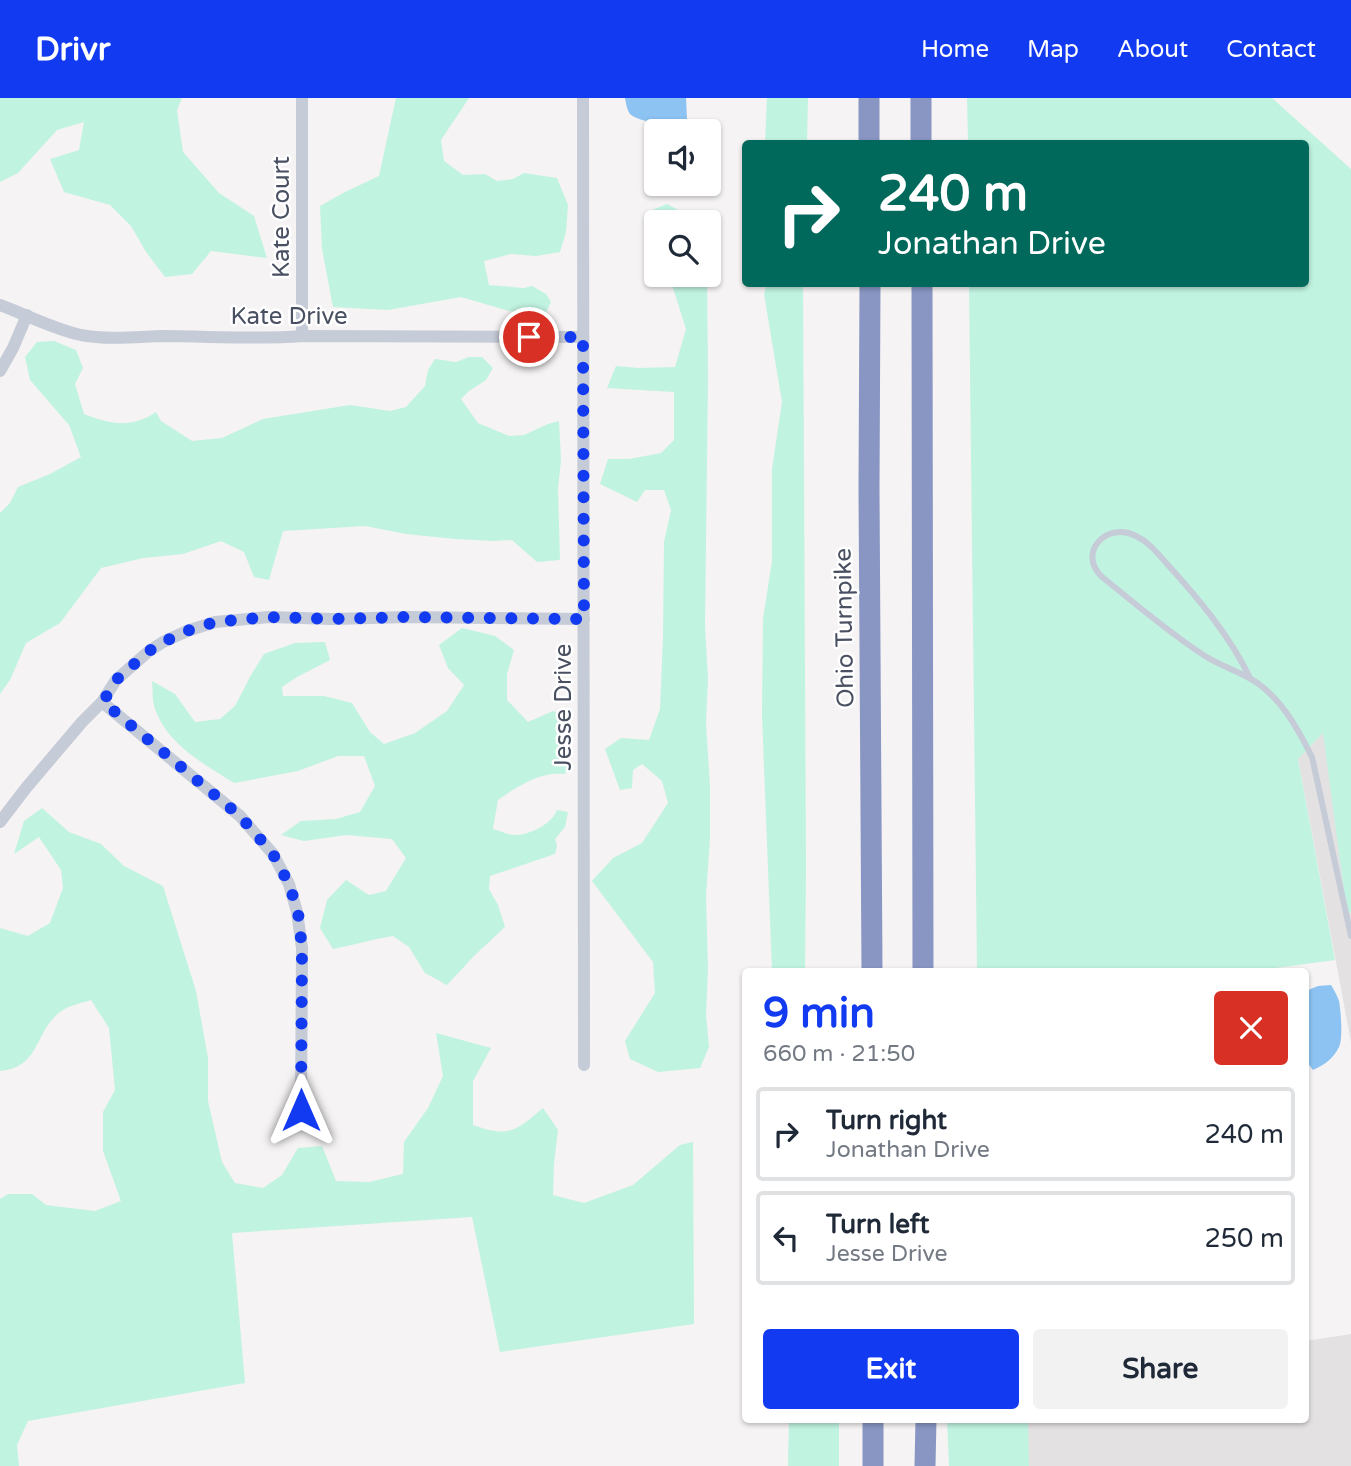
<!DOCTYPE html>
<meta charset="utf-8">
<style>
:root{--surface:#fff;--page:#f2f2f3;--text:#1f2937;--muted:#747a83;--line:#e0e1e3;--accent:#113af1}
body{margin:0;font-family:"Varela Round",sans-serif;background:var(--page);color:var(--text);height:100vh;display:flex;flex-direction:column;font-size:26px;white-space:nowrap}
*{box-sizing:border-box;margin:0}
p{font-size:23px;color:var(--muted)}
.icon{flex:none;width:38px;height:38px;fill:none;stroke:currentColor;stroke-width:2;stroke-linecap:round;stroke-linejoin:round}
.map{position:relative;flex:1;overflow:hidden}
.details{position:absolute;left:742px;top:870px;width:567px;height:455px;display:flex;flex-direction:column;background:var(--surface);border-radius:7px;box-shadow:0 2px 5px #0004}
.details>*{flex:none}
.guide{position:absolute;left:742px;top:42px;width:567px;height:147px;border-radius:7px;box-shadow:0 2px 5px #0004;background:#00695c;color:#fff;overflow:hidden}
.buttons{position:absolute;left:644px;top:21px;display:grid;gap:14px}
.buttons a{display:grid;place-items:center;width:77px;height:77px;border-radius:7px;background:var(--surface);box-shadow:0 2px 5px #0004;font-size:35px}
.pin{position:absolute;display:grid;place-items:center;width:60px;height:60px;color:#fff;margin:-30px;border:4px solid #fff;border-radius:50%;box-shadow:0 2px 7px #0007}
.me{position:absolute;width:77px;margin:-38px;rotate:0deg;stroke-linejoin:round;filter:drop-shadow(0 0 5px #0008)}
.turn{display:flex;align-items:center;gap:24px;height:147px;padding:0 21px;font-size:32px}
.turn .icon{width:91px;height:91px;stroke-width:2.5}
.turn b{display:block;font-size:49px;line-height:60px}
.round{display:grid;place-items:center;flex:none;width:74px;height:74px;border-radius:7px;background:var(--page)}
.summary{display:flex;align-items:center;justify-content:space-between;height:119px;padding:0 21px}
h1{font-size:42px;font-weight:800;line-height:52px;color:var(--accent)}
.action{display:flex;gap:14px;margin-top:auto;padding:14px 21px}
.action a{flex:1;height:80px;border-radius:7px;background:var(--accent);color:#fff;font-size:28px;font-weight:800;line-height:80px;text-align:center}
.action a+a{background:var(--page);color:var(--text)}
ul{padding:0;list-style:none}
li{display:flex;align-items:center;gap:21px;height:94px;margin:0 14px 10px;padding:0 7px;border:4px solid var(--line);border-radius:7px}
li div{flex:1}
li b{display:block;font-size:26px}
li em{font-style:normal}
header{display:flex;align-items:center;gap:42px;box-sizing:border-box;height:98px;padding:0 35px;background:var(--accent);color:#fff}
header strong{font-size:33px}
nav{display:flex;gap:38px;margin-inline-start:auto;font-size:24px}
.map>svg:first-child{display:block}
.education{fill:#e3e1e2}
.green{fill:#c1f3e1}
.water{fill:#8cc3f2}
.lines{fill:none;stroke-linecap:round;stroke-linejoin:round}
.service{stroke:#c6cbd8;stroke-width:6}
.minor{stroke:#c6cbd8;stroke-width:12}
.motorway{stroke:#8996c3;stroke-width:21}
.route{stroke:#113af1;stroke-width:12;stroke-dasharray:0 21.6}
.labels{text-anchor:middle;stroke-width:5;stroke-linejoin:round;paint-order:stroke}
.street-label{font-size:24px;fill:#495062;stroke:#fff}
</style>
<header>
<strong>Drivr</strong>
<nav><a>Home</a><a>Map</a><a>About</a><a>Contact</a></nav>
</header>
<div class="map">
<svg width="1351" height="1368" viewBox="0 0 1351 1368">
<rect width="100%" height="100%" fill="#f5f3f3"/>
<g class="education">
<path d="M1351 606V944L1298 661Z"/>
<path d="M1351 1236V1368H1026L1027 1321H1306V1243Z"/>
</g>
<g class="green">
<path d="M0 0H182L177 12 183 54 219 95 254 118 267 160 211 153 192 176 165 179 146 154 131 128 110 107 64 94 50 61 79 52 84 24 57 32 18 75 0 84Z"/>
<path d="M396 0H469L441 42 444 63 463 77 485 76 497 83 513 81 524 75 557 80 568 107 566 134 560 154 536 158 511 156 484 163 489 187 524 190 532 188 546 196 551 204 544 219 537 221 461 199 388 212 333 209 322 151 320 108 345 94 379 78Z"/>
<path d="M767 0H808L807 45H765Z"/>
<path d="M967 0H1272L1351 71V815H1347L1323 635 1298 661 1335 862 1253 873H977L969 186H1306V46L968 45Z"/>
<path d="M667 106 700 124H656V133L647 114Z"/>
<path d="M669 177H707L708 280 705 528 708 580 706 625 710 688V740L706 798 708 870 706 917 709 949 700 970 658 974 630 961 625 943 655 895 653 864 592 783 613 760 642 745 668 705 662 683 642 666 633 672 632 690 620 692 605 651 621 640 649 642 660 611 663 539 664 444 671 412 664 392H645L637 404 600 386 608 361H629L661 355 674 342V294L607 290 616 268 638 270 675 269 686 231Z"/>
<path d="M767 186H803L806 768 805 873H772L762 617 763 521 772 463V371L782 304 764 196Z"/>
<path d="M54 243 76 252 83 270 75 286 84 316C110 326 131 331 156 314L161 323 192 343 222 340 263 321 350 307 390 313 406 309 425 288 428 272 435 261 456 264 469 259H482L493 270 486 282 469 293 461 301 478 325 509 338 524 337 548 326 559 323 561 362 558 390 560 462 537 464 512 442 494 443 455 441 406 436 365 428 283 433 269 482 254 479 244 454 221 443 183 456 143 460 101 470 60 525 26 545 10 582 0 596V415L10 405 18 389 50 376 81 359 69 327 30 282 25 259 37 244Z"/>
<path d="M462 530 495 538 514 552 507 576V602L528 624 553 613 565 618 571 650 565 676C543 672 516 689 498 702L493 731C500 733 508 737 515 737 530 737 552 726 557 712L568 714 565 729 555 741 557 748 555 756 490 778 489 791 498 807 505 829 474 858 447 887 425 875 409 849 393 838C373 841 353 847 333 851L320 830 327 802 346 782 369 797 386 793 406 760 392 741 346 737 304 743 281 737 301 723 336 721 360 714 375 688 364 658H338L298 673 234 685C204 666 168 647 155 611 152 603 153 592 152 583L175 596 195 624 220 621 235 608 251 577 264 556 295 545 325 544 330 562 297 579 282 589 283 598H324L352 605 370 634 384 646 415 635 447 613 464 587 448 570 439 547Z"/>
<path d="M42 710 69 734 101 746 124 768 163 788 196 893 208 960V1003L222 1064 235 1085 263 1090 282 1077 298 1050 322 1048 336 1083 369 1084 403 1076 404 1044 428 1010 443 978 436 935 491 950 473 983V1027C509 1040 516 1033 543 1010L558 1032 554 1066 553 1097 584 1105 633 1087 680 1047 693 1044 694 1226 500 1254 472 1119 232 1135 245 1285 28 1323 17 1347 19 1368H0V1101L8 1096H32L46 1107 95 1113 121 1103 103 1053V1014L115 992 109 930 91 902C82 905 67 908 60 914 34 934 41 969 0 973V830L28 838 50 825 63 790 61 772 39 739 14 756 24 723Z"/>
<path d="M789 1321H839V1368H788Z"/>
<path d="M947 1321H1028L1029 1368H949Z"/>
</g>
<g class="water">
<path d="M625 0H686L687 21 685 29C673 27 639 25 630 16 627 12 626 5 625 0Z"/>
<path d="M1331 887C1334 892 1337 897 1339 903 1341 914 1343 940 1339 949 1333 961 1324 967 1313 972L1306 963V893L1318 888Z"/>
</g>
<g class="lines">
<path class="service" d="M1250 580C1230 538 1198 500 1168 467 1158 456 1149 444 1136 438 1108 423 1076 454 1102 479 1136 506 1169 535 1205 558 1219 567 1235 572 1249 580 1279 596 1297 629 1312 659L1351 838"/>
<g class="minor">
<path d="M302 0V238"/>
<path d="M583 0 584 967"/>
<path d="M0 207C27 217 53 231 81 237 108 242 135 239 162 238 209 238 256 242 302 238L583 239"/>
<path d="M0 273 13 250 27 217"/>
<path d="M102 604 240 718 273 756 289 786 297 814 302 850 301 1012"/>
<path d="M0 724 26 690 82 624 102 604 116 582 149 553 163 544 187 533 215 524 269 519 333 521 408 519 584 521"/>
</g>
<g class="motorway">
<path d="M921 0V46"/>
<path d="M869 46V0"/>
<path d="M870 186 869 390 872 873"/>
<path d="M922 186 923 873"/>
<path d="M873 1321V1368"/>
<path d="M925 1368 926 1321"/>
</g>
</g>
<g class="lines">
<path class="route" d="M301 1012 302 850 298 814 289 786 273 756 240 718 103 604 116 582 149 553 163 544 187 533 215 524 269 519 333 521 408 519 584 521 583 239H529"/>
</g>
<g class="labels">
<g class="street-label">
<text transform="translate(281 119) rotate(-90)" y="8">Kate Court</text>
<text x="289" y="226">Kate Drive</text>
<text transform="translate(844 530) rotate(-91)" y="8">Ohio Turnpike</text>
<text transform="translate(563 609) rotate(-90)" y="8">Jesse Drive</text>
</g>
</g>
</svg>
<div class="buttons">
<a><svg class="icon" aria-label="sound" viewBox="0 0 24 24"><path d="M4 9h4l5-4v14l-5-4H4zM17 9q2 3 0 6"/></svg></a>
<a><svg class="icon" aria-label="search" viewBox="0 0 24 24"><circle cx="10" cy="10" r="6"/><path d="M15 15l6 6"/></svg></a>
</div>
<div class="pin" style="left:529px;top:239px;background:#d93025"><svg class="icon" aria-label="arrive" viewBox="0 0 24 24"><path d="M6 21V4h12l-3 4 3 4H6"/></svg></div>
<svg class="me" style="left:301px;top:1012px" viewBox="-20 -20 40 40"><path d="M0-17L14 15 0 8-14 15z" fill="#113af1" stroke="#fff" stroke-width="4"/></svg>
<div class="guide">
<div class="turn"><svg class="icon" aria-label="right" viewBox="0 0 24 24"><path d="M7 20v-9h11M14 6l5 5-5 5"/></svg><div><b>240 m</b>Jonathan Drive</div></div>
</div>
<section class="details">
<div class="summary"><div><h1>9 min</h1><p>660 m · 21:50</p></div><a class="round" style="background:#d93025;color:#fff"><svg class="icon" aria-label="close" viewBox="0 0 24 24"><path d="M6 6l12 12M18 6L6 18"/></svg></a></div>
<ul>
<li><svg class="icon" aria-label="right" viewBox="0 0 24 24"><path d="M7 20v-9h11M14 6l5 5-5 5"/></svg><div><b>Turn right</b><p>Jonathan Drive</p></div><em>240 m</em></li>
<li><svg class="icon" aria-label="left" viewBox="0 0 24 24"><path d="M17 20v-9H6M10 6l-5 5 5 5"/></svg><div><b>Turn left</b><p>Jesse Drive</p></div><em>250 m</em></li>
</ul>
<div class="action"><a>Exit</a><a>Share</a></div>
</section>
</div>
